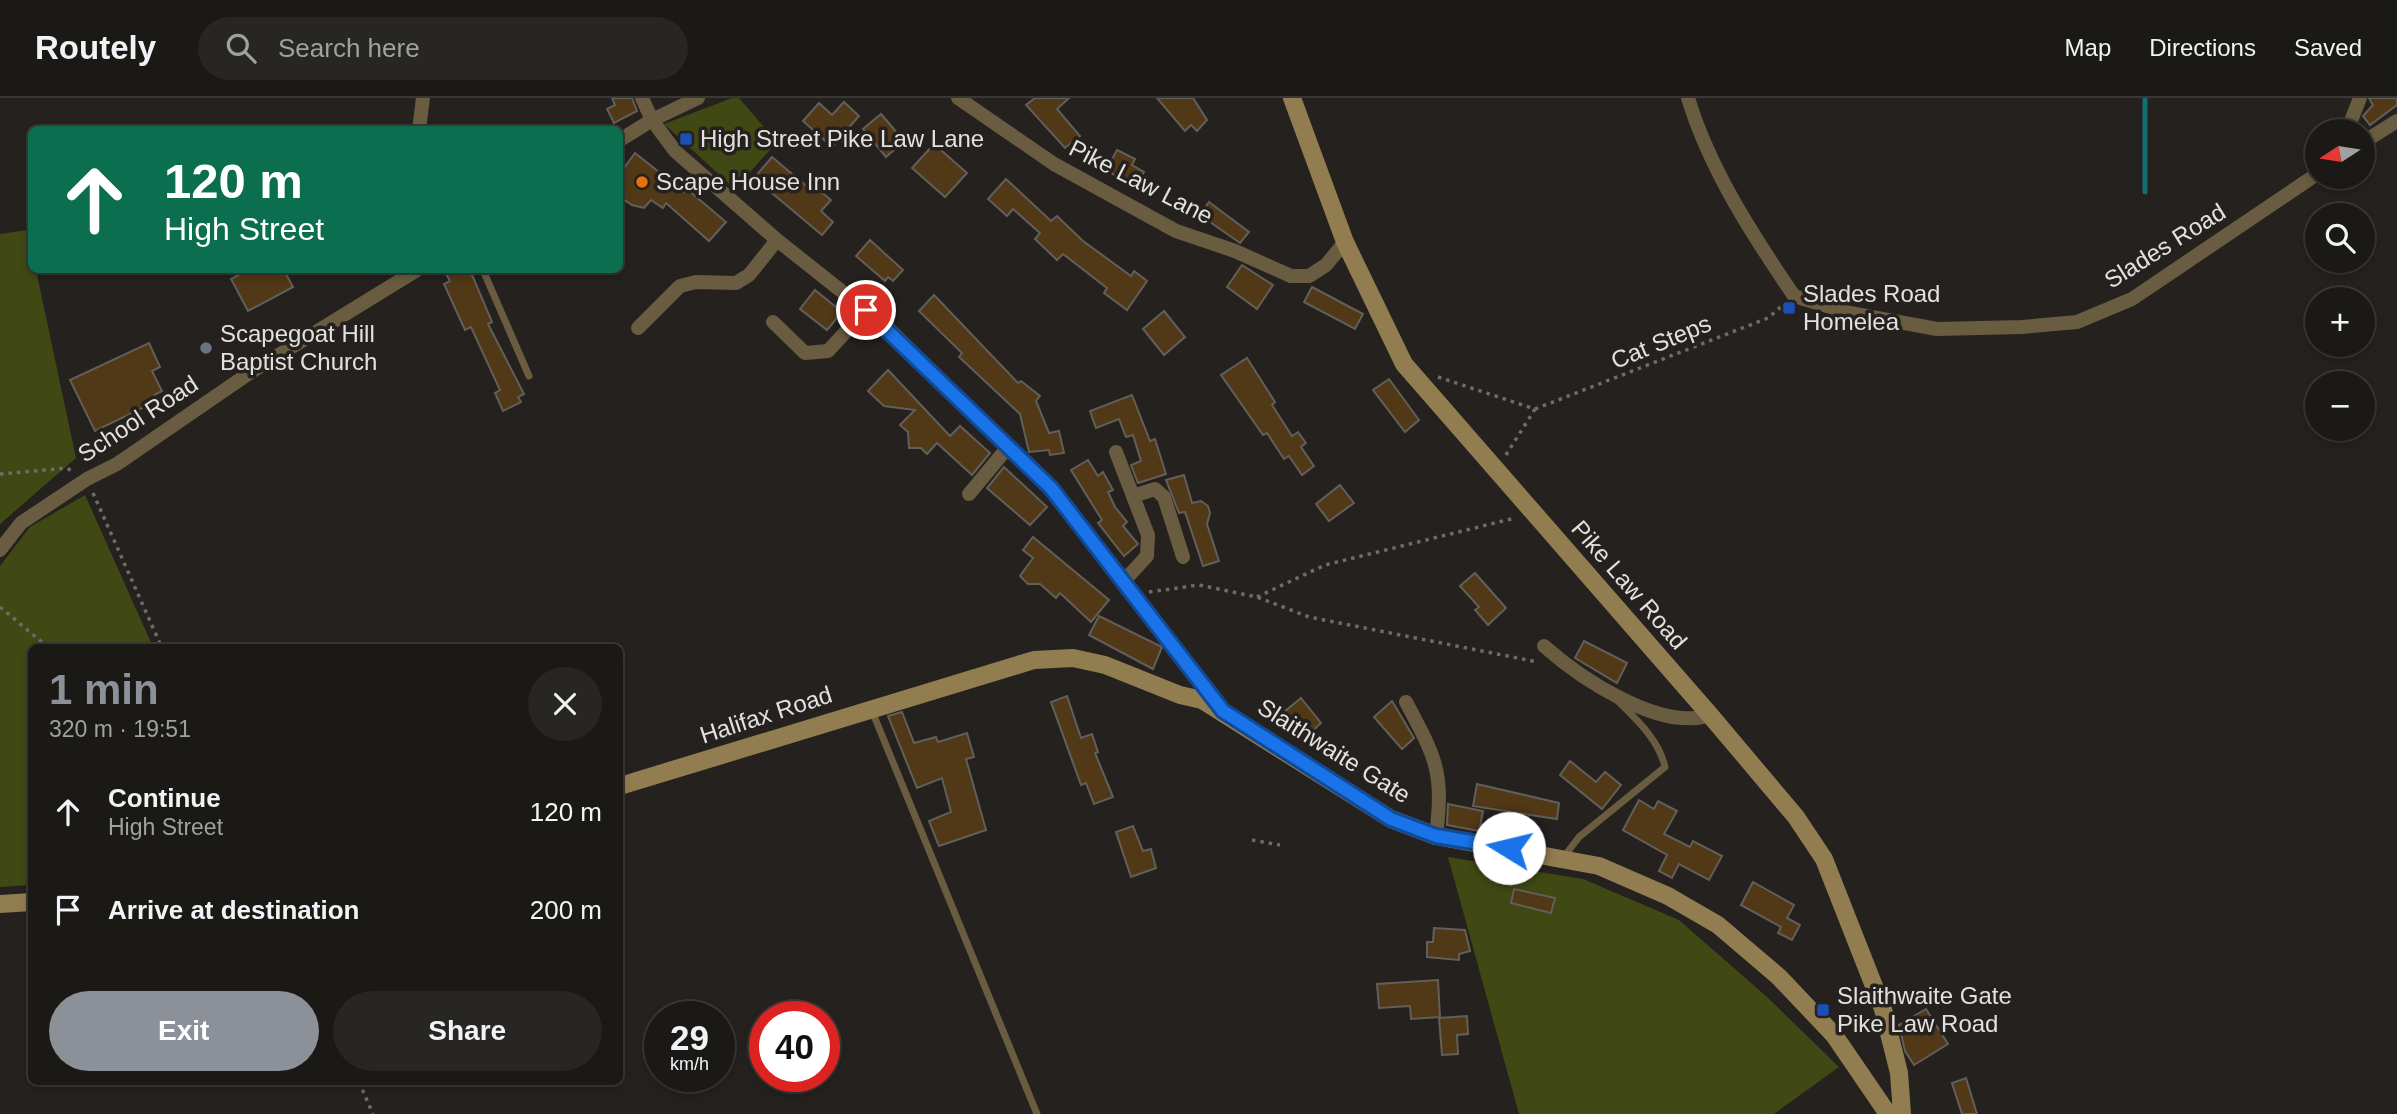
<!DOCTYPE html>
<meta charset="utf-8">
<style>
:root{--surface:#1b1916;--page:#282623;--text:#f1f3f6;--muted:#a0a0a1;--line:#393835;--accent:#8c9099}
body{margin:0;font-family:Arial,sans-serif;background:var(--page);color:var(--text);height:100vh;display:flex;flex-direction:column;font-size:26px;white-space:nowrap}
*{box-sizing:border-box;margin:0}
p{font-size:23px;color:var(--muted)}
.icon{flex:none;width:38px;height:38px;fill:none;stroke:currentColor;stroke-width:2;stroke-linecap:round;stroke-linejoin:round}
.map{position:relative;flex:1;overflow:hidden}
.details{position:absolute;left:28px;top:546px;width:595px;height:441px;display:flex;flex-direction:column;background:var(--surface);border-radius:10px;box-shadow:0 4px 10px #0003,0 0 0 2px var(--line)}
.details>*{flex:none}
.banner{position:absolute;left:28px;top:28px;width:595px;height:147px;border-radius:10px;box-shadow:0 4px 10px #0003,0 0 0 2px var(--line);background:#0b6e4f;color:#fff;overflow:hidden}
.needle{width:46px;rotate:258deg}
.fabs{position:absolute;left:2305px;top:21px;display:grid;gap:14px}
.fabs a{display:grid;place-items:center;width:70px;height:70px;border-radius:50%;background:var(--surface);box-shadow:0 4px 10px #0003,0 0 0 2px var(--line);font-size:35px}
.speed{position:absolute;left:644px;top:903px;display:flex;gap:14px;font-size:35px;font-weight:700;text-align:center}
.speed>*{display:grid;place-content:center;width:91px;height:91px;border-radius:50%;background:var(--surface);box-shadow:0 4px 10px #0003,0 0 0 2px var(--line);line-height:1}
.speed small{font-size:18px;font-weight:400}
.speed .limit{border:10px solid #d22;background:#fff;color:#111}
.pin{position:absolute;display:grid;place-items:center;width:60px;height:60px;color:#fff;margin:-30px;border:4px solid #fff;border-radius:50%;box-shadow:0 2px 7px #0007}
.me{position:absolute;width:77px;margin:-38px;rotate:279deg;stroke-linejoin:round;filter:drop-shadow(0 0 5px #0008)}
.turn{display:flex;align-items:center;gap:24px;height:147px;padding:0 21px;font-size:32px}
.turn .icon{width:91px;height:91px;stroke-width:2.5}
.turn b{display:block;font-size:49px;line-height:60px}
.round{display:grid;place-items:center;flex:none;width:74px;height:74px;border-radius:37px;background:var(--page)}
.head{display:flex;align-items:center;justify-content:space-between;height:119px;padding:0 21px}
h1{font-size:42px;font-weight:700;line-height:52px;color:var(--accent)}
.action{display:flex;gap:14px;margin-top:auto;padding:14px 21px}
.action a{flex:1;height:80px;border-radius:42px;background:var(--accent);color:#fff;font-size:28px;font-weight:700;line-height:80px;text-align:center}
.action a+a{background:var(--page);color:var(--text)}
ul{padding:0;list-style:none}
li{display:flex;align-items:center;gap:21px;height:98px;padding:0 21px}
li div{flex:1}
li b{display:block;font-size:26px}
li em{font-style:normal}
header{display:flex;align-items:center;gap:42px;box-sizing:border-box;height:98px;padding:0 35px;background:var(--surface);border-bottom:2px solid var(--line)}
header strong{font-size:33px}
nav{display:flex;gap:38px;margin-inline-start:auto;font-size:24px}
.search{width:490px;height:63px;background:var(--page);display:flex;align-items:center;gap:18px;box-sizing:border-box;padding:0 24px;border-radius:38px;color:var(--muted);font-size:26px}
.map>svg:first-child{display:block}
.green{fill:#404914}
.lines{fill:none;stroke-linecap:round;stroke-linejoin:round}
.stream{stroke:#116f70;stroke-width:5}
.building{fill:#513816;stroke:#625f5b;stroke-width:2}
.path{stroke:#6e6b69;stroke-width:3.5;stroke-dasharray:3.5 5;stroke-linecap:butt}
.lane{stroke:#695c40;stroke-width:7}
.street{stroke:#695c40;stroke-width:14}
.secondary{stroke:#917d4f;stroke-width:18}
.route-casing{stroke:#114b97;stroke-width:18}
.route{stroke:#1a73e8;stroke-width:12}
.transit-dot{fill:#1a4fb4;stroke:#24211e;stroke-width:2.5}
.food-dot{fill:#e8710a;stroke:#24211e;stroke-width:2.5}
.worship-dot{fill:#6b7280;stroke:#24211e;stroke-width:2.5}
.labels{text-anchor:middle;stroke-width:7;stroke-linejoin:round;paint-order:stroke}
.poi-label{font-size:24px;fill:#e2e1df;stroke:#24211e;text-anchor:start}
.street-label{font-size:24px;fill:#e2e1df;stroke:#24211e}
</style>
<header>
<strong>Routely</strong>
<div class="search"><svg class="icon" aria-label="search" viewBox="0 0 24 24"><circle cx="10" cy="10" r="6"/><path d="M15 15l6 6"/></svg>Search here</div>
<nav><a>Map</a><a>Directions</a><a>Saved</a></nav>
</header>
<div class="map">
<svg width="2397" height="1016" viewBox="0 0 2397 1016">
<rect width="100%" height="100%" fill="#24211e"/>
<g class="green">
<path d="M732 0H739L777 44 735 91 664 26Z"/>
<path d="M27 132 32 172H36L76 360 0 426V136Z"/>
<path d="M85 397 153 549 32 550 31 787 0 789V468L30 429Z"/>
<path d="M1448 759 1583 781 1679 822 1766 898 1839 969 1774 1016H1519Z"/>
</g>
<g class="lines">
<path class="stream" d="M2145 0V94"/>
</g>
<g class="building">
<path d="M612 0H632L637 13 614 25 607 11 615 7Z"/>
<path d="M1035 0H1069L1057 11 1080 38 1065 50 1026 7Z"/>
<path d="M1157 0H1193L1207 22 1197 33 1191 27 1185 33Z"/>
<path d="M2369 0H2397V7L2370 27 2363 18 2373 7Z"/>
<path d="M844 4 859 18 832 49 803 23 819 5 832 17Z"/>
<path d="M881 16 904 43 886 59 863 31Z"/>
<path d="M934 46 967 75 945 99 912 70Z"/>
<path d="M1117 52 1135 61 1132 67 1144 74 1136 90 1106 72Z"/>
<path d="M635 55 684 94 687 91 726 124 709 143 666 105 663 110 651 102 644 110 632 107 620 99V69L624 70Z"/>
<path d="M772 59 810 91 813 87 831 102 821 113 833 124 822 137 754 80Z"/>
<path d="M1006 81 1051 123 1057 118 1083 143 1131 178 1134 173 1147 183 1127 212 1104 195 1107 190 1063 156 1057 162 1035 141 1040 135 1013 111 1007 118 988 101Z"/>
<path d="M1209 104 1249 134 1240 145 1200 117Z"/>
<path d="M870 142 903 172 893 183 888 179 885 183 856 158Z"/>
<path d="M1242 167 1273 187 1257 211 1227 189Z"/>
<path d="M248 172H284L293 189 248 213 231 181Z"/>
<path d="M444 172H470L492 224 488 226 524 296 518 299 521 304 503 313 495 295 500 292 471 229 465 232 460 221 444 186 450 183Z"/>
<path d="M1312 189 1363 216 1355 231 1304 204Z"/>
<path d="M815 192 842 214 827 232 800 211Z"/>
<path d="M934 197 1018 285 1021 283 1040 298 1036 303 1049 335 1059 333 1064 355 1050 357 1049 352 1029 354 1020 316 959 259 962 255 919 213Z"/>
<path d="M1164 213 1185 239 1164 257 1143 231Z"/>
<path d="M149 245 160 269 152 273 162 293 154 297 155 304 95 333 70 282Z"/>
<path d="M1247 260 1275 304 1272 307 1292 338 1298 334 1306 345 1301 349 1314 368 1302 377 1289 358 1284 361 1267 335 1263 337 1221 277Z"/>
<path d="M888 272 950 338 960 328 990 355 972 377 937 345 927 356 921 350H909L908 334 900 327 915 312 884 308 868 293Z"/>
<path d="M1389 281 1419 322 1405 334 1373 292Z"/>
<path d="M1132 297 1150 343 1155 341 1166 376 1138 385 1131 367 1141 363 1133 337 1126 339 1119 321 1096 330 1090 313Z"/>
<path d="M1088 362 1098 378 1103 374 1113 392 1108 394 1115 409 1127 424 1123 428 1138 446 1124 458 1098 425 1102 422 1071 372Z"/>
<path d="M1004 369 1047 409 1030 427 987 390Z"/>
<path d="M1184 377 1192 405 1201 403 1208 408 1210 415 1207 426 1219 463 1203 468 1185 414 1179 415 1166 382Z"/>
<path d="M1340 387 1354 405 1329 423 1316 406Z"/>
<path d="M1033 439 1109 502 1091 524 1060 495 1056 500 1040 486H1028L1020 478 1033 460 1023 452Z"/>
<path d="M1475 475 1506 510 1488 527 1475 512 1479 509 1460 488Z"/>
<path d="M1099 518 1162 549 1153 571 1089 537Z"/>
<path d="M1584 543 1627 565 1617 585 1575 560Z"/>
<path d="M1067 598 1081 640 1092 636 1098 654 1095 655 1113 699 1094 706 1086 685 1081 687 1051 604Z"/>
<path d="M1301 600 1321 625 1307 638 1299 627 1290 634 1278 619Z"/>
<path d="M1392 603 1414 640 1402 651 1374 619Z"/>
<path d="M902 614 914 645 936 639 938 644 967 635 974 659 966 661 986 732 939 748 929 723 951 714 942 680 917 690 888 618Z"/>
<path d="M1570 663 1596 684 1605 674 1621 687 1602 711 1560 677Z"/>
<path d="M1477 686 1559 705 1557 721 1473 708Z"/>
<path d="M1639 702 1654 711 1658 703 1677 713 1664 736 1690 749 1693 743 1722 758 1709 782 1679 766 1672 780 1659 773 1667 757 1623 732Z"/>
<path d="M1448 706 1483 713 1479 733 1447 727Z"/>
<path d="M1133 728 1143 753 1151 751 1156 770 1131 779 1116 734Z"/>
<path d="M1753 784 1794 807 1787 820 1800 827 1792 842 1778 835 1781 829 1741 807Z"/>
<path d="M1514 791 1555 800 1551 815 1511 805Z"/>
<path d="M1434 830 1465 832 1470 853 1459 856V862L1427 859V844H1433Z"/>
<path d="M1438 882 1440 919 1411 921 1410 908 1379 910 1377 886Z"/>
<path d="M1926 911 1948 946 1914 967 1905 953 1899 927Z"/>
<path d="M1467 918 1468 936 1457 937 1458 956 1442 957 1439 920Z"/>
<path d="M1966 980 1977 1016H1962L1952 985Z"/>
</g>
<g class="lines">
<g class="path">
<path d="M1438 279 1535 311 1768 220 1782 208"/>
<path d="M1506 357 1535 311"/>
<path d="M0 376 67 370 72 373"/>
<path d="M93 395 162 550"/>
<path d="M1149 494 1199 487 1257 499 1309 519 1538 564"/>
<path d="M1257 499 1325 467 1515 420"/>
<path d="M0 509 49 550"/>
<path d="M1252 742 1280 747"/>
<path d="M359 984 373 1016"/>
</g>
<g class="lane">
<path d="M483 172 529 278"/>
<path d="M872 613 1037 1016"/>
<path d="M1563 760 1579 739 1665 669C1659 642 1637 622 1618 603"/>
</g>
<g class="street">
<path d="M642 0 652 22 675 53 777 142 888 230 1051 390 1220 609"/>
<path d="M958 0 1054 66 1176 133 1235 153 1291 178H1309L1326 167 1345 144"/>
<path d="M1688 0C1710 72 1752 136 1794 198L1850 215 1937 231 2022 229 2077 224 2132 201 2317 76"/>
<path d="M419 32 423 0"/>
<path d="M2347 33 2360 0"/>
<path d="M620 42 652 22 698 0"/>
<path d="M2362 45 2397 23"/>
<path d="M773 224 805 255 828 253 866 212"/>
<path d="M638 230 680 188 696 184 736 185 749 177 777 142"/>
<path d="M1116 354 1148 437 1147 458 1123 484"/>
<path d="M969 396 1009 348"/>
<path d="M1133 398 1155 391 1164 399 1183 459"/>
<path d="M0 452 21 425 87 381 117 366 248 276 417 172"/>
<path d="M1544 548C1580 580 1660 634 1710 617"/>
<path d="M1406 604C1436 660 1444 674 1436 738"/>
</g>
<g class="secondary">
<path d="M1292 0 1345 144 1404 266 1710 617 1796 719 1824 761 1883 911 1899 975 1902 1016"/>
<path d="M620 688 1034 562 1073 560 1105 567 1180 597 1202 602 1391 721 1436 738 1599 768 1668 798 1718 827 1779 879 1834 937 1888 1016"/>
<path d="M0 806 32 804"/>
</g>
</g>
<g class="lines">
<g class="route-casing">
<path id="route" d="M866 212 1051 390 1223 613 1391 721 1436 738 1509 750"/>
</g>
<use href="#route" class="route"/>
</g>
<g class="transit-dot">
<rect x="679" y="34" width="14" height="14" rx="3.5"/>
<rect x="1782" y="203" width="14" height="14" rx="3.5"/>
<rect x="1816" y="905" width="14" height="14" rx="3.5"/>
</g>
<circle class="food-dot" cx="642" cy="84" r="7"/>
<circle class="worship-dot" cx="206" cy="250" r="7"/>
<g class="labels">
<g class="poi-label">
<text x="700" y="49">High Street Pike Law Lane</text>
<text x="656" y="92">Scape House Inn</text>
<text x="1803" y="204">Slades Road<tspan x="1803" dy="28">Homelea</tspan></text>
<text x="220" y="244">Scapegoat Hill<tspan x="220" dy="28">Baptist Church</tspan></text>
<text x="1837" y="906">Slaithwaite Gate<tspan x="1837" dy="28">Pike Law Road</tspan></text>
</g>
<g class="street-label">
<text transform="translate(1141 84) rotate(27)" y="8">Pike Law Lane</text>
<text transform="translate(2165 148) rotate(-32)" y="8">Slades Road</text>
<text transform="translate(1661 244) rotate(-22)" y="8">Cat Steps</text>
<text transform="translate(138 321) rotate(-33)" y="8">School Road</text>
<text transform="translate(1629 487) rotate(49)" y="8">Pike Law Road</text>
<text transform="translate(766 617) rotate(-18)" y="8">Halifax Road</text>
<text transform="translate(1334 653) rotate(32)" y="8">Slaithwaite Gate</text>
</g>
</g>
</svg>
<div class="fabs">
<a><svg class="needle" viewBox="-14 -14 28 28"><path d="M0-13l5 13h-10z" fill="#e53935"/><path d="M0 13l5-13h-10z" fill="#a0a0a1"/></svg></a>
<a><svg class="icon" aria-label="search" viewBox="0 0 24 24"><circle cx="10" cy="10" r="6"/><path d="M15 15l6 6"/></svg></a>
<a>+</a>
<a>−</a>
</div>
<div class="speed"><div>29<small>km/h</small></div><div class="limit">40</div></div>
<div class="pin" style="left:866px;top:212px;background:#d93025"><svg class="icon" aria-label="arrive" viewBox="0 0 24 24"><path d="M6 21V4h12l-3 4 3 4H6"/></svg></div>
<svg class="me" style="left:1509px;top:750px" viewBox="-20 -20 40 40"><circle r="19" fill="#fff"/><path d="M0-13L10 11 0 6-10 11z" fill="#1a73e8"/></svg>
<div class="banner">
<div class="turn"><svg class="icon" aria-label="ahead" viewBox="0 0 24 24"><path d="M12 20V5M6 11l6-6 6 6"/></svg><div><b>120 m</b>High Street</div></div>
</div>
<section class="details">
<div class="head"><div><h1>1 min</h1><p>320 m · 19:51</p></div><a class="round"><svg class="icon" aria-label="close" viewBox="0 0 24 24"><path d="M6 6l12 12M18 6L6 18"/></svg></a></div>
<ul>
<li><svg class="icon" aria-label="ahead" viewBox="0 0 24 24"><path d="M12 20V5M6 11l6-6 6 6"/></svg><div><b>Continue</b><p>High Street</p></div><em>120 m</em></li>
<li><svg class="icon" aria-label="arrive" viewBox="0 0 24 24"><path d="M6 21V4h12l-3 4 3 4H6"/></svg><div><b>Arrive at destination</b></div><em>200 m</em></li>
</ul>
<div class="action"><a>Exit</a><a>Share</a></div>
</section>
</div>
